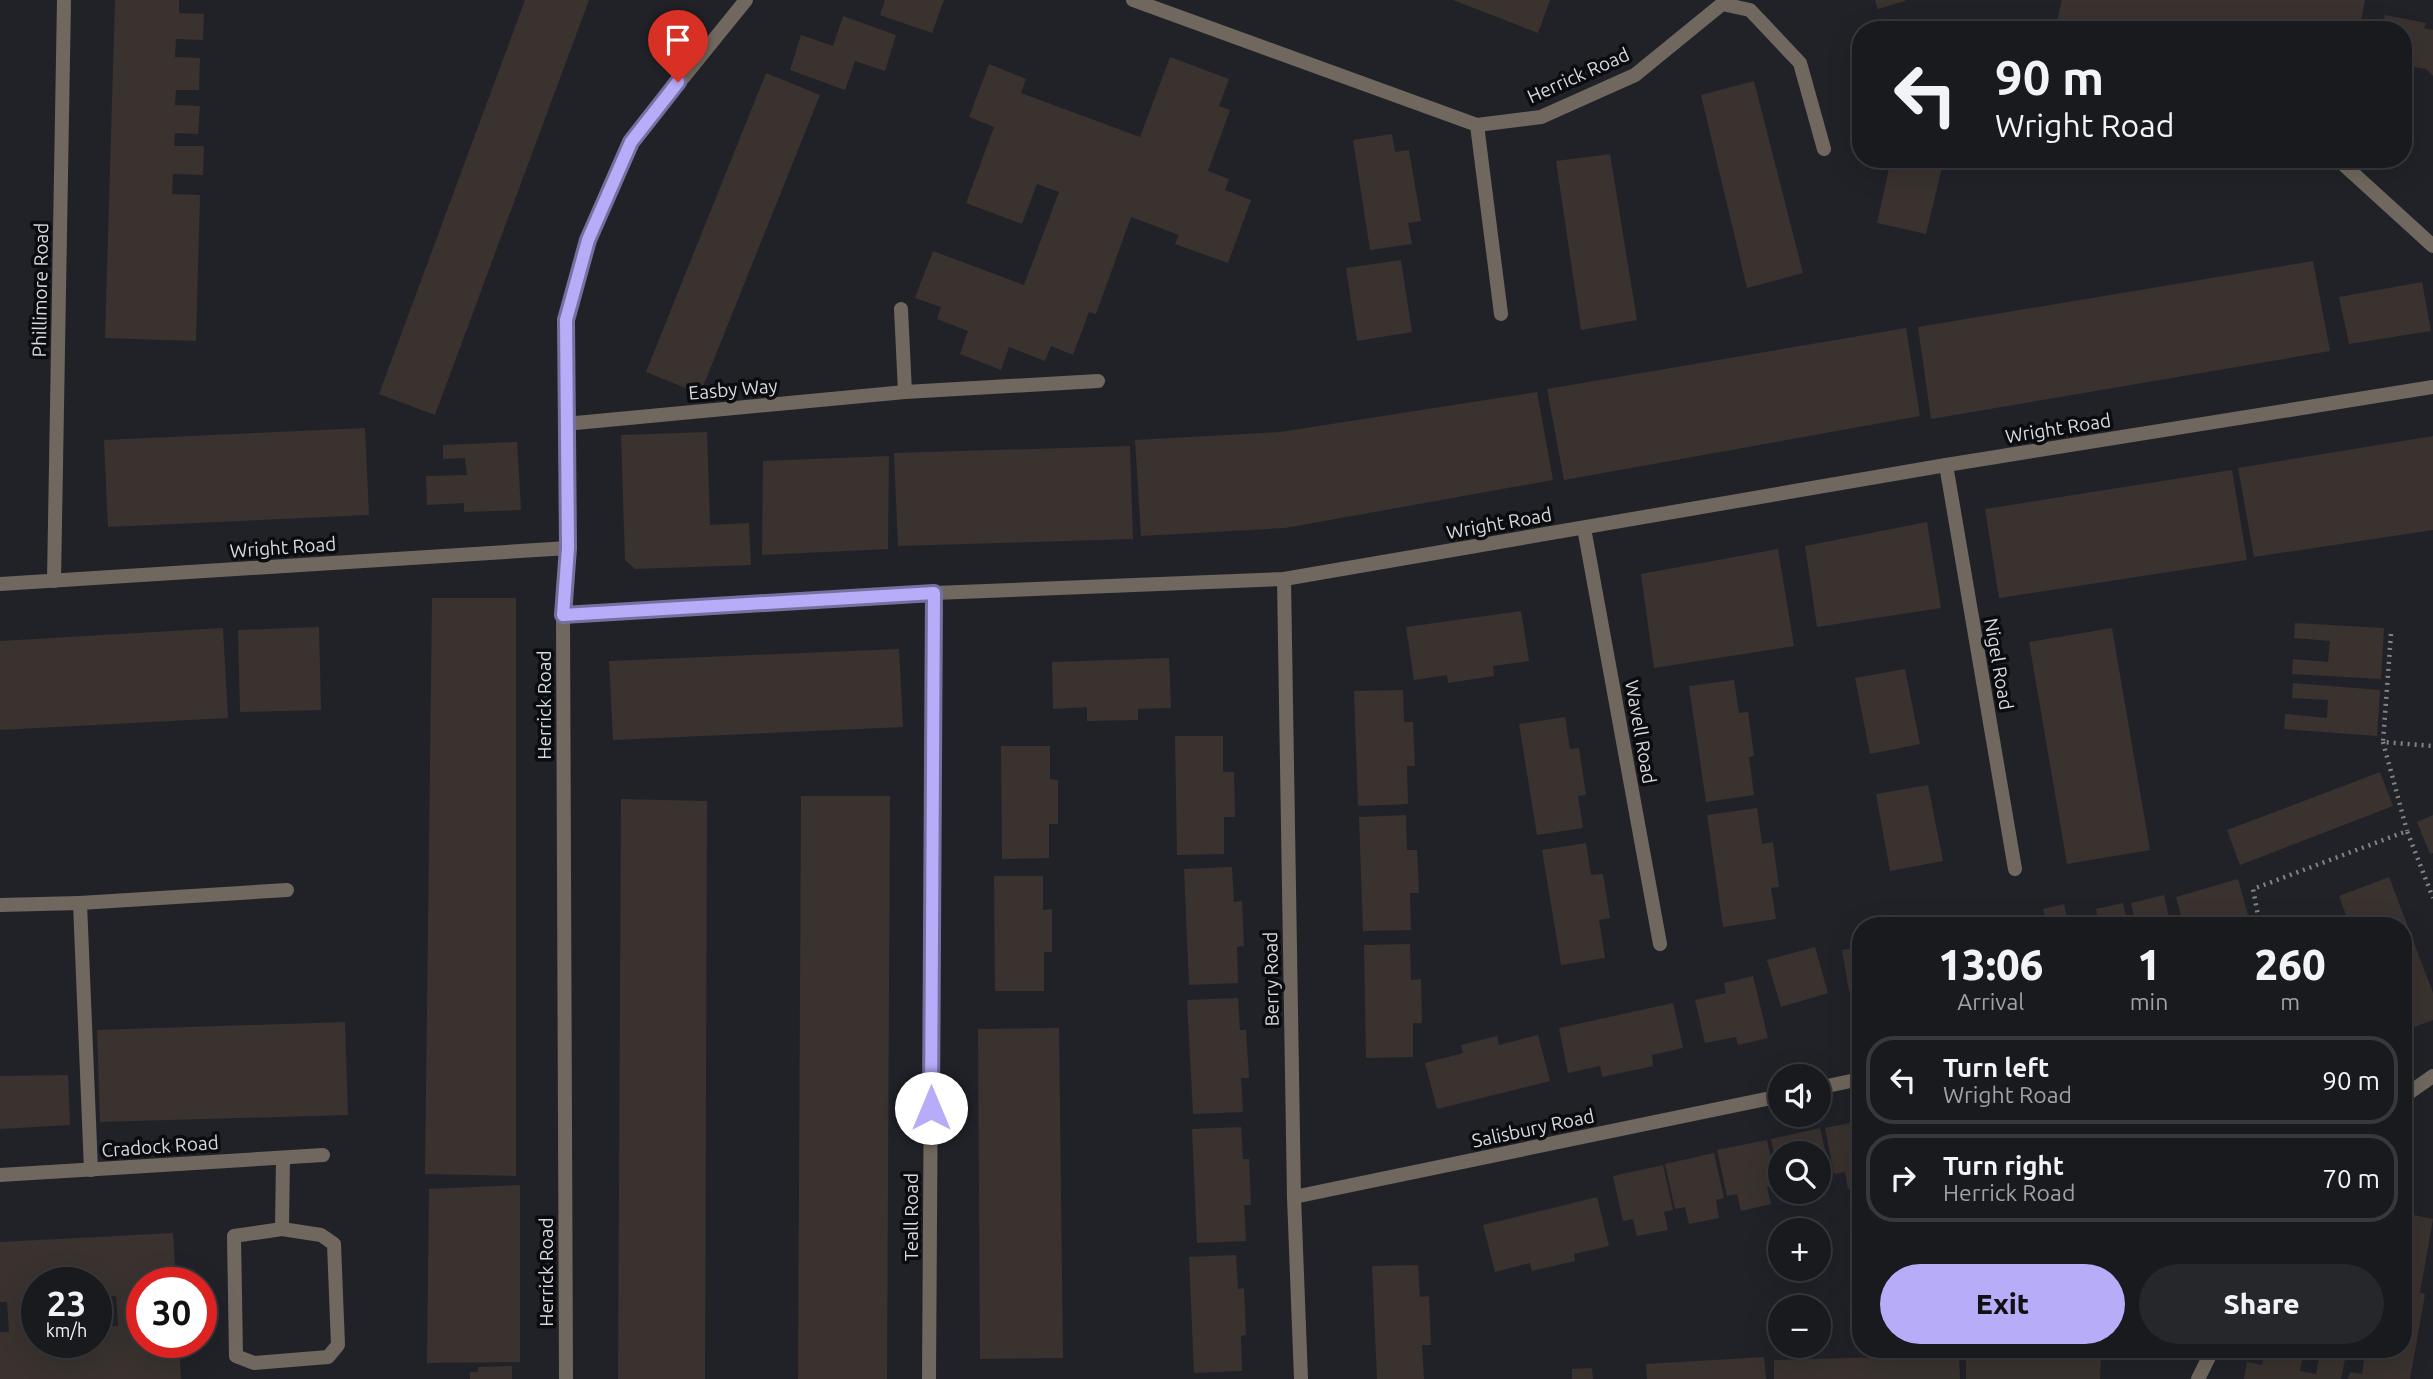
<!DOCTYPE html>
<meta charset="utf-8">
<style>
:root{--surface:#191a1e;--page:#26272b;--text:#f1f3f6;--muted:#9fa1a4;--line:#37383c;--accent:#b6acf8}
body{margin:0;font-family:Ubuntu,sans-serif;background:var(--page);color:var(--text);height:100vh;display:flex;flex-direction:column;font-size:26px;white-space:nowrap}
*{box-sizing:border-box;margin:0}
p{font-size:23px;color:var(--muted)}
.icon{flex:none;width:38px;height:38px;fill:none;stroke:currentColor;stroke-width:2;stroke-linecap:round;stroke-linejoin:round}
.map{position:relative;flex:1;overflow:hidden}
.side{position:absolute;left:1852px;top:917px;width:560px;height:441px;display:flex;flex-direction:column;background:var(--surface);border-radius:28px;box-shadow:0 7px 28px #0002,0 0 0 2px var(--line)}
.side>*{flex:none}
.top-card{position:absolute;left:1852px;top:21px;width:560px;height:147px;border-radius:28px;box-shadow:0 7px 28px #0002,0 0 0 2px var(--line);background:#191a1e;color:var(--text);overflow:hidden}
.controls{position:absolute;left:1768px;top:1064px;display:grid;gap:14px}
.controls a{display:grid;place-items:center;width:63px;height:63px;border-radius:50%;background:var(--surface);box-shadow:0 7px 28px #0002,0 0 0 2px var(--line);font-size:35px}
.speed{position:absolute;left:21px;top:1267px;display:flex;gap:14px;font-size:35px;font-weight:700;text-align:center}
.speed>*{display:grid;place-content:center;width:91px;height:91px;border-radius:50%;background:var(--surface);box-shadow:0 7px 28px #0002,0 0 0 2px var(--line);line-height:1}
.speed small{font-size:18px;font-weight:400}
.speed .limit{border:10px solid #d22;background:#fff;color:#111}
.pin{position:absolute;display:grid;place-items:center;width:60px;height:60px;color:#fff;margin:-72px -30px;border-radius:50% 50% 50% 0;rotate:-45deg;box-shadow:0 0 7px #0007}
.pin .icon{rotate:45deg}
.me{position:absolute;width:77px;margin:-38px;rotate:0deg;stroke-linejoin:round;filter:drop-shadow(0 0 5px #0008)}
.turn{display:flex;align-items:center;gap:24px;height:147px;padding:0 28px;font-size:32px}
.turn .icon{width:91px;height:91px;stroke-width:2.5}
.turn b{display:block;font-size:49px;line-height:60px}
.eta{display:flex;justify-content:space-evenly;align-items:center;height:119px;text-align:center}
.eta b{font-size:42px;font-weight:800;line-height:49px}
.cta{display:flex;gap:14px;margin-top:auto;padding:14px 28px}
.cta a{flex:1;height:80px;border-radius:42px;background:var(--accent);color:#111;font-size:28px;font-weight:800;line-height:80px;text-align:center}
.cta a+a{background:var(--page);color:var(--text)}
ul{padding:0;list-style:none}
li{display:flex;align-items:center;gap:21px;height:88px;margin:0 14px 10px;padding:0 14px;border:4px solid var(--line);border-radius:28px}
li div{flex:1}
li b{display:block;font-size:26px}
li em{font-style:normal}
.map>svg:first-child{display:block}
.building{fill:#39322f;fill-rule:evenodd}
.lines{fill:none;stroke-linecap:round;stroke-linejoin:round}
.path{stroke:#828388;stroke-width:4.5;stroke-dasharray:2 5;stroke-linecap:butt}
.lane{stroke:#70685e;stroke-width:14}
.street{stroke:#70685e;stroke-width:14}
.route-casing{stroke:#7670a1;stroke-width:18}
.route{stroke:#b6acf8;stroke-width:12}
.labels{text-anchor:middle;stroke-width:7;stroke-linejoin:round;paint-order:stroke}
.street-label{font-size:19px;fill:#d8d9dd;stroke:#0b0c0f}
</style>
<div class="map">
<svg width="2433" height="1379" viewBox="0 0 2433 1379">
<rect width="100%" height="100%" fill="#212228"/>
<g class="building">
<path d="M115 0H179V13L204 14 203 40 176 39 175 57 200 58 199 90H176L175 105 200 106 198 134 175 133 174 146H204L203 175 173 174 172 194 200 195 196 341 105 338Z"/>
<path d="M525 0H589L435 415 379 394Z"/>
<path d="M885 0H944L932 33 880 15Z"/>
<path d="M1453 0H1550L1538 33Z"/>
<path d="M1875 0H1905V1L1878 9Z"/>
<path d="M2062 0H2365L2359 30H2099L2057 21Z"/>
<path d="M2385 15 2426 23 2424 28 2433 30V76L2426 69 2403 65V30H2381Z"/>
<path d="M843 16 896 35 885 71 855 61 845 90 790 70 801 35 833 46Z"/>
<path d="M1907 20 1959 22 1958 30H1906Z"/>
<path d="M1170 57 1229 79 1219 106 1230 110 1208 171 1229 179 1225 190 1251 200 1228 263 1175 244 1179 235 1131 217 1096 314 1089 312 1073 355 1051 346 1045 361 1009 347 1001 370 960 354 968 331 937 319 941 307 915 298 933 251 1024 285 1059 192 1037 184 1022 224 966 203 994 127 969 117 989 64 1026 79 1021 93 1140 137Z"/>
<path d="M766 73 820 95 700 394 646 372Z"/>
<path d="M1754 81 1803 273 1747 288 1701 95Z"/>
<path d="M1392 134 1395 152 1409 150 1421 221 1408 223 1412 244 1370 250 1353 140Z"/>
<path d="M1610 154 1637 320 1581 330 1556 161Z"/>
<path d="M1891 159H1944L1926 234 1877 223Z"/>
<path d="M1401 260 1412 332 1357 341 1346 268Z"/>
<path d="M2313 261 2330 351 1931 419 1918 327Z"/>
<path d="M2422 282 2431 331 2349 344 2339 297Z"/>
<path d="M1906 328 1920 416 1564 480 1547 389Z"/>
<path d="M1537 392 1553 480 1285 528 1141 536 1135 440 1280 432Z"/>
<path d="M365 428 369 515 108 527 104 440Z"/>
<path d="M707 432 710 525 749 523 751 565 635 569 625 560 621 435Z"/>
<path d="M2433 436V530L2254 557 2238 468Z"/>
<path d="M517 442 521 510 464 512V503L427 505 426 476 467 475 465 458 443 459V445Z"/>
<path d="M1130 446 1133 539 898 546 894 453Z"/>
<path d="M889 456 888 549 762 555 763 461Z"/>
<path d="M2232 470 2247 560 1999 598 1985 509Z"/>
<path d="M1927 522 1941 608 1817 627 1805 546Z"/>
<path d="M1778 549 1794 646 1654 668 1641 574Z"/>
<path d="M432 598H516V1176L425 1174Z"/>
<path d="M1521 611 1529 661 1493 666 1494 676 1448 683 1447 675 1414 680 1406 627Z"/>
<path d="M2295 623 2384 628 2381 679 2292 674 2293 659 2328 662 2330 641 2294 638Z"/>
<path d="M319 627 321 710 240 712 238 630Z"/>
<path d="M223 628 228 718 0 730V641Z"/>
<path d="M2112 628 2150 850 2067 864 2029 642Z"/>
<path d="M899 649 903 727 613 740 609 661Z"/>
<path d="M1169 658 1171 708 1138 709V720L1087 721V707L1053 709 1052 662Z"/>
<path d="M1905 669 1920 744 1870 754 1855 678Z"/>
<path d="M1734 680 1739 713 1748 712 1754 756 1749 757 1754 795 1706 802 1689 686Z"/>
<path d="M2293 683 2380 690 2377 736 2284 729 2285 714 2327 718 2328 700 2292 698Z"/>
<path d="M1403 690 1404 722H1413L1415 766H1407L1408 804 1358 806 1354 691Z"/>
<path d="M1565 717 1570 749 1579 748 1586 795 1578 796 1583 828 1537 835 1519 724Z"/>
<path d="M1175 736H1223V772H1234L1235 817H1224V854L1177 855Z"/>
<path d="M1001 746H1050V779L1058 780V824H1049V858L1002 859Z"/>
<path d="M2380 772 2393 806 2240 865 2227 830Z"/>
<path d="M1928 785 1943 861 1890 871 1876 794Z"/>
<path d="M801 796H890L887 1379H798Z"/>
<path d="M621 799 707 801 705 1379H618Z"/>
<path d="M1757 808 1762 844 1773 842 1779 887 1771 888 1776 919 1723 927 1707 815Z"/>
<path d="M1406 815 1407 850H1417L1419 893H1410L1411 930 1363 931 1359 817Z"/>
<path d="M2433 815V853L2430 854 2417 822Z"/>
<path d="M1586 843 1591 875 1603 874 1610 918 1599 920 1605 958 1561 965 1542 850Z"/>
<path d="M1232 867 1234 902 1242 901 1244 946 1237 947 1238 983 1189 985 1184 869Z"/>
<path d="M994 876H1043V910L1052 909V952H1044V991H995Z"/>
<path d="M2389 877 2433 993V1020L2403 1031V926H2350L2339 896Z"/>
<path d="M2238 879 2251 926H2184L2176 897Z"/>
<path d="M2164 895 2171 926H2136L2131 903Z"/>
<path d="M2123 903 2128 926H2099L2096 909Z"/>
<path d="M2064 904 2067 919 2083 915 2086 926H2048L2043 909Z"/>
<path d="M1410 944 1411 980 1421 979 1422 1023H1413V1057L1366 1058 1364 945Z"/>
<path d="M1815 947 1828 993 1781 1007 1767 960Z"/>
<path d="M1860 947V989L1849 991 1842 950Z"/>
<path d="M1753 976 1768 1038 1738 1045 1736 1037 1705 1043 1695 1000 1726 993 1724 983Z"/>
<path d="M1238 998 1240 1030H1246L1249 1078H1241L1243 1112 1193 1114 1187 1000Z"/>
<path d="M1673 1003 1683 1048 1652 1055 1653 1066 1602 1077 1600 1066 1568 1073 1559 1028Z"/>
<path d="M345 1022 348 1115 100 1122 97 1030Z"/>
<path d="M1059 1028 1063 1358 980 1359 978 1029Z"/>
<path d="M1538 1035 1550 1081 1437 1109 1425 1063 1463 1053 1461 1045 1497 1036 1499 1045Z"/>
<path d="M68 1075 70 1125 0 1129V1076Z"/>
<path d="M1860 1121V1186L1848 1189 1845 1172 1834 1174 1825 1128Z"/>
<path d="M1241 1127 1243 1159H1249L1251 1205H1244L1246 1241 1197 1243 1192 1129Z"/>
<path d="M1820 1128 1830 1173 1821 1175 1825 1193 1794 1199 1793 1192H1818V1153H1780L1779 1177 1771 1139Z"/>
<path d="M1767 1140 1777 1185 1767 1187 1771 1204 1741 1211 1737 1194 1727 1196 1717 1150Z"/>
<path d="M1714 1153 1724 1198 1716 1200 1719 1218 1689 1224 1685 1207 1675 1209 1665 1164Z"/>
<path d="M1663 1165 1673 1210 1664 1212 1668 1230 1637 1236 1633 1219 1623 1221 1613 1176Z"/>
<path d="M520 1185V1362L427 1363 429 1189Z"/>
<path d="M1597 1197 1609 1246 1574 1254 1575 1261 1532 1271 1530 1263 1495 1272 1483 1225Z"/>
<path d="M2403 1213 2433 1219 2420 1293 2425 1294 2410 1379H2348L2350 1372 2362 1374 2366 1349H2403Z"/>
<path d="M173 1233 176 1283H142V1342H179L181 1379H0V1332H9L7 1302H0V1242ZM37 1283H96V1297L116 1296 118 1326 96 1327V1342H37Z"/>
<path d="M1236 1255 1238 1289 1244 1288 1246 1335 1241 1336 1242 1371 1194 1373 1189 1257Z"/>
<path d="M1418 1265 1420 1297 1429 1296 1431 1345H1422L1424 1379H1377L1372 1266Z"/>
<path d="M2265 1349H2304L2300 1371 2316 1374 2321 1349H2347L2341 1379H2244L2247 1362 2262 1365Z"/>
<path d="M1959 1355 1960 1379H1774V1360Z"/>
<path d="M1966 1356 2101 1358 2100 1379H1966Z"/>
<path d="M1764 1357 1766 1379H1647L1646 1364Z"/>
<path d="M512 1366V1379H470V1372H478V1367Z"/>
<path d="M1592 1368 1593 1379H1572V1369Z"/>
</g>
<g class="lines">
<g class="path">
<path d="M2391 634 2383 742 2433 746"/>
<path d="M2383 742 2407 831"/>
<path d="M2260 926 2253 889 2407 831 2433 898"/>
</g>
<g class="lane">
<path d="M2344 165 2433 246"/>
<path d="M80 903 287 890"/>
<path d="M0 905 80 903 91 1170"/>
<path d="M282 1229 321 1235 334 1244 338 1345 328 1357 254 1363 236 1356 234 1236 282 1229 283 1158"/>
</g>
<g class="street">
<path d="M1133 0 1477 125 1541 117 1635 75 1722 4 1750 10 1800 63 1824 149"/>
<path d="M1477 125 1501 314"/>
<path d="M901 309 905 392"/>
<path d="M565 424 905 392 1098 381"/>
<path d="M1946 465 2015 869"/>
<path d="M1584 528 1660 944"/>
<path d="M1284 579 1294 1197 1301 1379"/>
<path d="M54 581 64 0"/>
<path d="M0 584 568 548"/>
<path d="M563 616 934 593 1284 579 1946 465 2433 387"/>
<path d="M1818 1088 1860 1079"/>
<path d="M2403 1097 2433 1076"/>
<path d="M0 1175 323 1155"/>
<path d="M1294 1197 1780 1096"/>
<path d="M566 1379 563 616 568 548 566 320 588 240 631 142 746 0"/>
<path d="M929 1379 934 593"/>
<path d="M2198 1379 2213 1349"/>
</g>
</g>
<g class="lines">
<g class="route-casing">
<path id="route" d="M678 82 631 142 588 240 566 320 568 548 563 615 934 593 931 1108"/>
</g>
<use href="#route" class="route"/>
</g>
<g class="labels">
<g class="street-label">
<text transform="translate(1578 75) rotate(-24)" y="7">Herrick Road</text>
<text transform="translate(40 290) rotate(-89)" y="7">Phillimore Road</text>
<text transform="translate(733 389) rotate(-5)" y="7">Easby Way</text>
<text transform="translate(2058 428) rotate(-9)" y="7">Wright Road</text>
<text transform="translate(1499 523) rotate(-10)" y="7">Wright Road</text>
<text transform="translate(283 547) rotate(-4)" y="7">Wright Road</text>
<text transform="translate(1999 664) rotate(80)" y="7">Nigel Road</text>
<text transform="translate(544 705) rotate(-90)" y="7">Herrick Road</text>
<text transform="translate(1641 732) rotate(80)" y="7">Wavell Road</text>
<text transform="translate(1271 979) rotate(-91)" y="7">Berry Road</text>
<text transform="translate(1533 1128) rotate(-12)" y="7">Salisbury Road</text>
<text transform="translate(160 1146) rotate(-4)" y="7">Cradock Road</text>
<text transform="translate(911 1217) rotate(-90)" y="7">Teall Road</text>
<text transform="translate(546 1272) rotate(-90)" y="7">Herrick Road</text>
</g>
</g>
</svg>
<div class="controls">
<a><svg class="icon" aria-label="sound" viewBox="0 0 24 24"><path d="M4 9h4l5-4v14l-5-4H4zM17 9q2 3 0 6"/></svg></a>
<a><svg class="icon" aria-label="search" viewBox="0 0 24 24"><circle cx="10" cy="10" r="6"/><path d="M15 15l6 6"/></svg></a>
<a>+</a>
<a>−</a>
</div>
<div class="speed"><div>23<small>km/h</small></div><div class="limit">30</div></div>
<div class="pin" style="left:678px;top:82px;background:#d93025"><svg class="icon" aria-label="arrive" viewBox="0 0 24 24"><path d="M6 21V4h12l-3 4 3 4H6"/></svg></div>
<svg class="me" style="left:931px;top:1108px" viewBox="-20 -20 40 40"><circle r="19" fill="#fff"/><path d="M0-13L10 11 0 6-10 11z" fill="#b6acf8"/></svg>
<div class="top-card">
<div class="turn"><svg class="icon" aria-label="left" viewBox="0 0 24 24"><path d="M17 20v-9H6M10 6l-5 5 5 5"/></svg><div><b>90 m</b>Wright Road</div></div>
</div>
<section class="side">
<div class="eta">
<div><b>13:06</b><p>Arrival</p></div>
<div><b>1</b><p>min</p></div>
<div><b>260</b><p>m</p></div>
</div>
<ul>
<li><svg class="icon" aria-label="left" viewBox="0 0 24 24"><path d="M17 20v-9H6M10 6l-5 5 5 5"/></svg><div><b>Turn left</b><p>Wright Road</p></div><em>90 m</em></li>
<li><svg class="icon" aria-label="right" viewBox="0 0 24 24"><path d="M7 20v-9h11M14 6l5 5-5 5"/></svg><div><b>Turn right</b><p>Herrick Road</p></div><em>70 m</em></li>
</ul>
<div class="cta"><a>Exit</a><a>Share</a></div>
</section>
</div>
